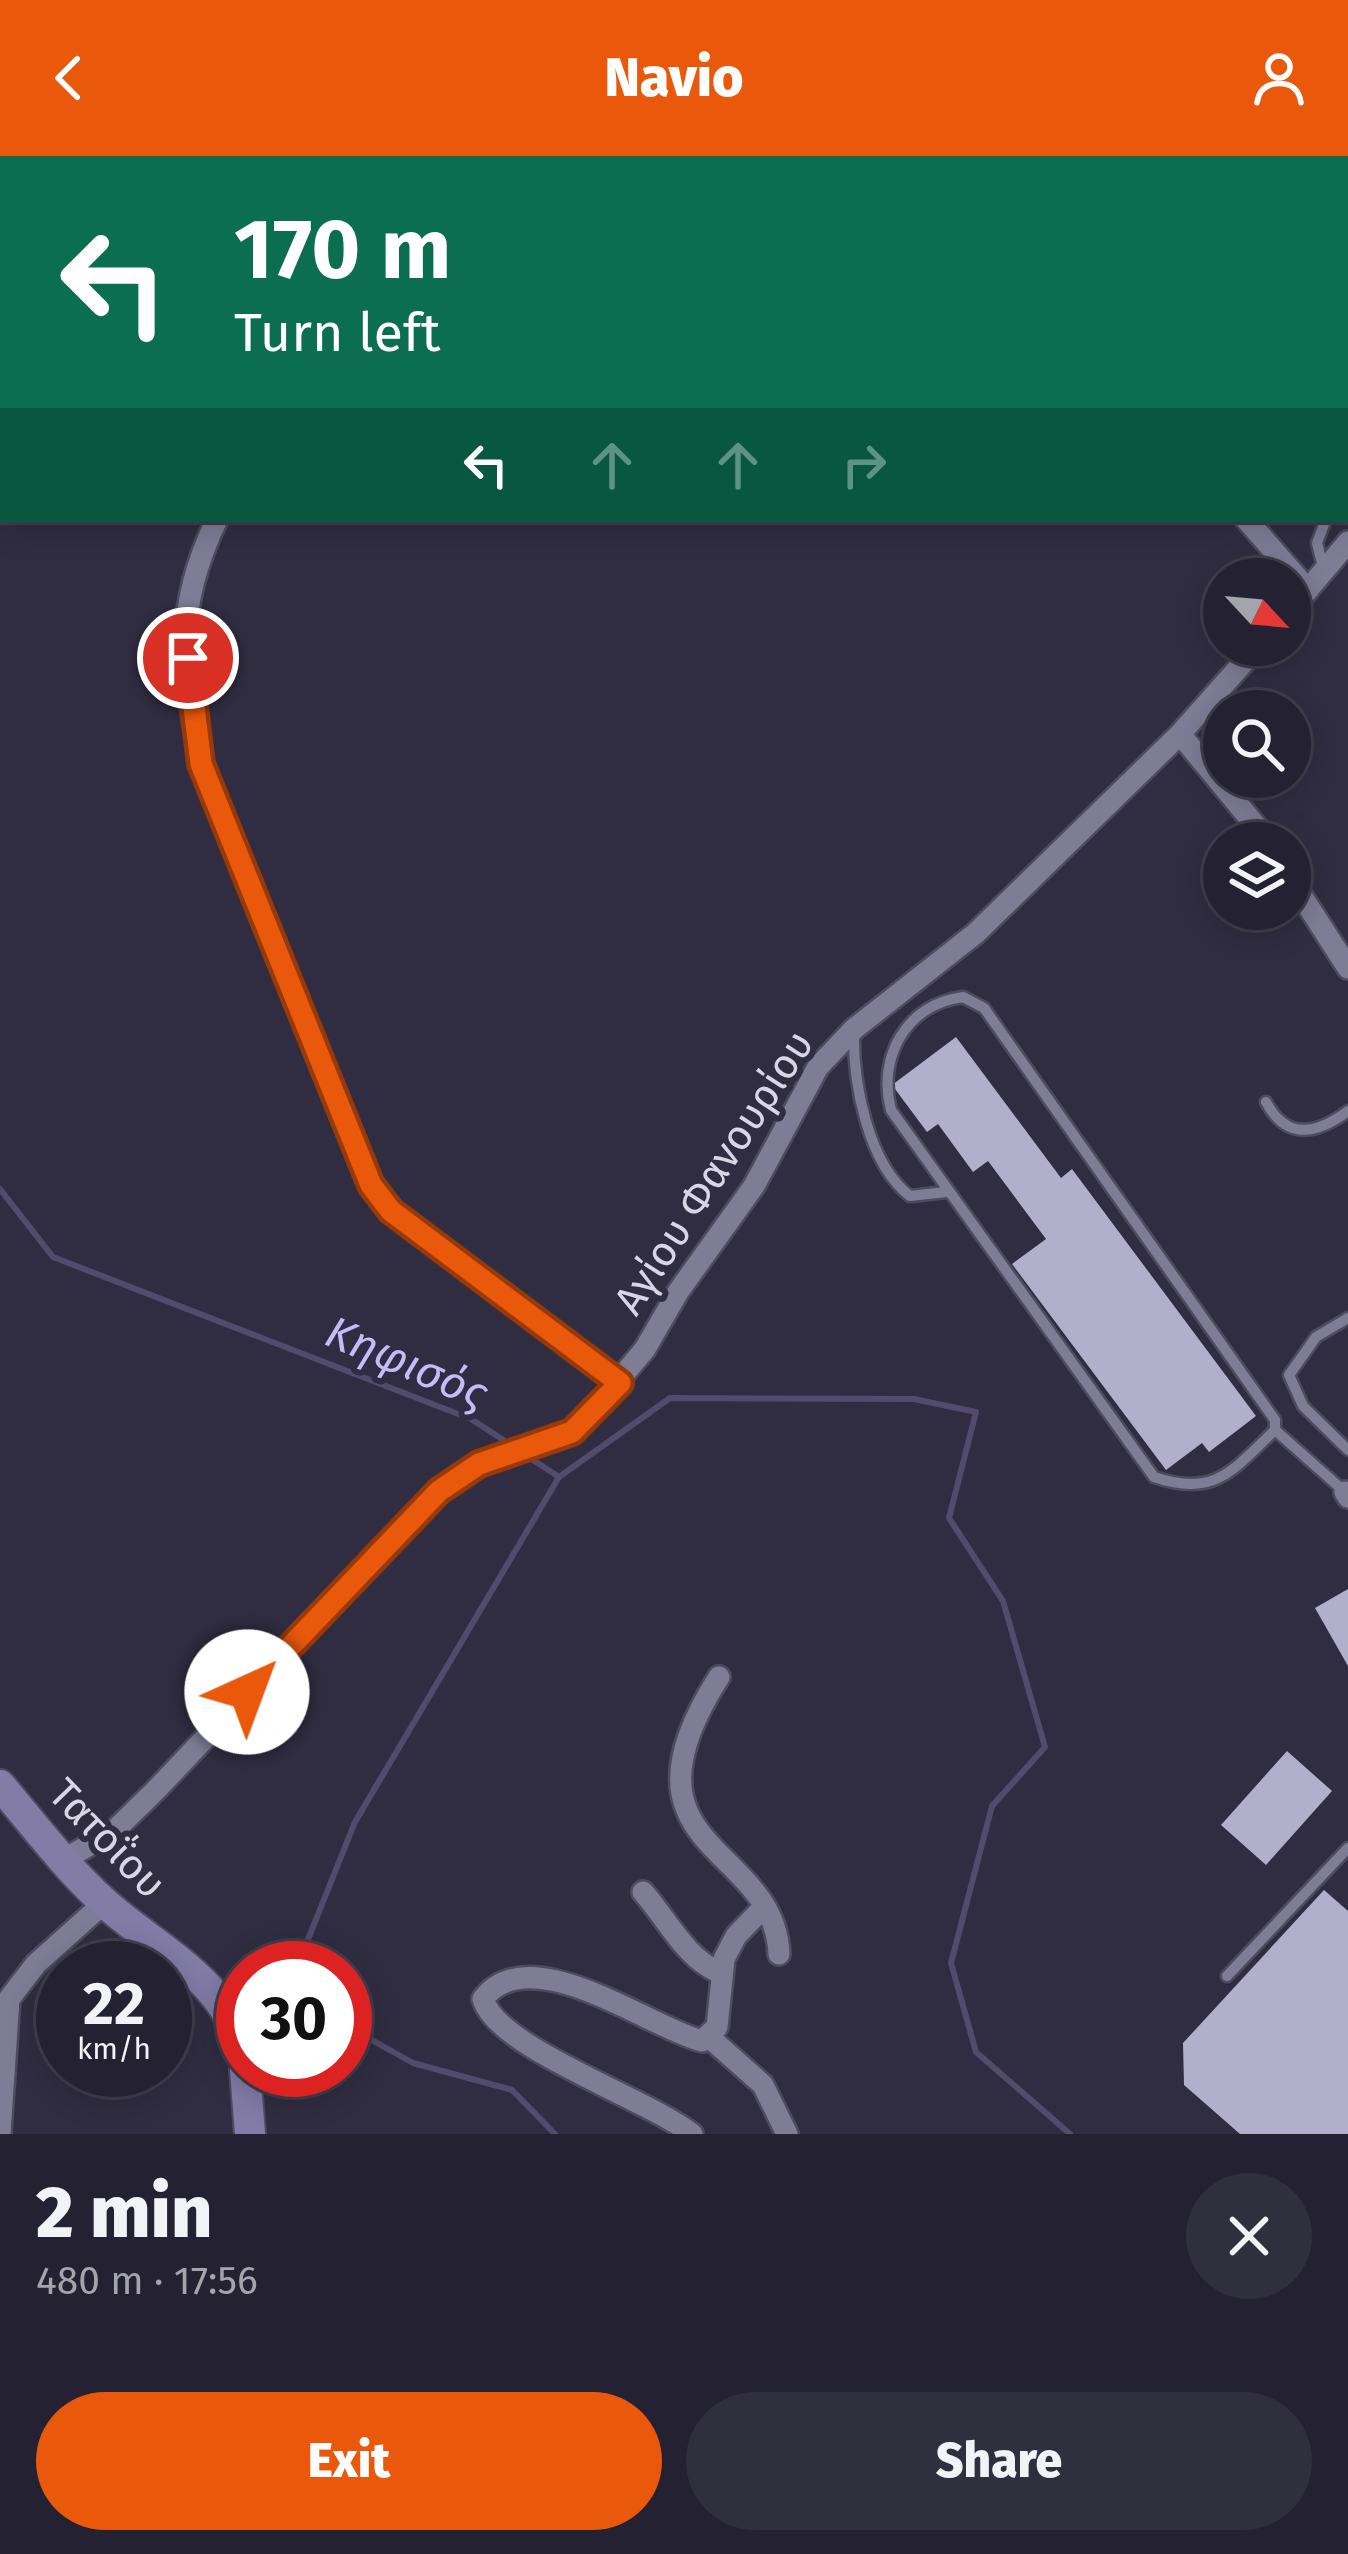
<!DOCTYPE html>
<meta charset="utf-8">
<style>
:root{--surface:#242232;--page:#302f3e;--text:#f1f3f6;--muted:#a3a4ac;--line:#413f4d;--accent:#ea580c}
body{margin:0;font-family:"Fira Sans",sans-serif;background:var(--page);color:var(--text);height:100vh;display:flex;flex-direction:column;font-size:45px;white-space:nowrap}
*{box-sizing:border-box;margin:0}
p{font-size:39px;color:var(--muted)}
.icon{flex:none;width:66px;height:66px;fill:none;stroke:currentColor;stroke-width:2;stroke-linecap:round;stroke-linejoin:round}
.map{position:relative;height:1978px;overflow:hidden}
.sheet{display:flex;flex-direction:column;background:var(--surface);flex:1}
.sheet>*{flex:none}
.banner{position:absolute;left:0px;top:0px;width:1350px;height:366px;box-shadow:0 6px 30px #0003,0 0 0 3px var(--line);background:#0b6e4f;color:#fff;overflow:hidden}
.needle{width:78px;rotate:116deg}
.tools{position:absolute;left:1203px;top:402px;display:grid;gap:24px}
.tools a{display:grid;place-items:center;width:108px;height:108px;border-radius:50%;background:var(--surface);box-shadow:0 6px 30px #0003,0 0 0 3px var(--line);font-size:60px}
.speed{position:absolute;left:36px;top:1785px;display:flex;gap:24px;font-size:60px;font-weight:700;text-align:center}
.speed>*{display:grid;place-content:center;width:156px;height:156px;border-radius:50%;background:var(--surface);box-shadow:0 6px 30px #0003,0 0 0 3px var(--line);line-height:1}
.speed small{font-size:30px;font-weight:400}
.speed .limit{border:18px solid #d22;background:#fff;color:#111}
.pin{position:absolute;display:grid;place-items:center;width:102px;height:102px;color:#fff;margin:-51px;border:6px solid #fff;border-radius:50%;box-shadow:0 3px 12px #0007}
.me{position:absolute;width:132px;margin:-66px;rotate:43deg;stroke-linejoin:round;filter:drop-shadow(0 0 9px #0008)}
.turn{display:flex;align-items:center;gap:42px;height:252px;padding:0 36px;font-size:54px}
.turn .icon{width:156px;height:156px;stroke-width:2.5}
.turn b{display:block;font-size:84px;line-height:102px}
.lanes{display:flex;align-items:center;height:114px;padding:0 36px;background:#0003;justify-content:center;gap:60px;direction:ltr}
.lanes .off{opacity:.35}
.round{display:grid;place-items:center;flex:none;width:126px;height:126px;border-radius:63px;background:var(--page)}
.head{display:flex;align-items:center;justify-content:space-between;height:204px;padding:0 36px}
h1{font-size:72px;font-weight:800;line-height:90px}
.primary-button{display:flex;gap:24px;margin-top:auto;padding:24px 36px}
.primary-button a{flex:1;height:138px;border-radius:72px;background:var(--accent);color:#fff;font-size:48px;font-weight:800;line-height:138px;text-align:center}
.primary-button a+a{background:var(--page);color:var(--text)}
header{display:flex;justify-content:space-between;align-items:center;height:156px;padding:0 36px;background:var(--accent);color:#fff;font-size:54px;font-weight:800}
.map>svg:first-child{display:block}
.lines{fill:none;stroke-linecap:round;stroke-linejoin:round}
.stream{stroke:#524b6c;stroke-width:6}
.building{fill:#b2afca}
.service-casing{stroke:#4d4b5d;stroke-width:15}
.minor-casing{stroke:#4d4b5d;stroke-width:26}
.secondary-casing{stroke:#4d4b5d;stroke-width:34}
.service{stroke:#7f7d96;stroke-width:10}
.minor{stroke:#7f7d96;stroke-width:21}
.secondary{stroke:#827ca7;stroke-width:30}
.route-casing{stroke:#983908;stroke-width:30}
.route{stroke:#ea580c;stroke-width:21}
.labels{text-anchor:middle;stroke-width:12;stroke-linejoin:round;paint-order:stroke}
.street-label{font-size:42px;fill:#d7d6e4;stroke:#302d42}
.water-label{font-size:45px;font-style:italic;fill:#c3bcf9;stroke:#302d42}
</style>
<header><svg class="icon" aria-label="back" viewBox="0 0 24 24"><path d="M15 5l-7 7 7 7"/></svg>Navio<svg class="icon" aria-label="person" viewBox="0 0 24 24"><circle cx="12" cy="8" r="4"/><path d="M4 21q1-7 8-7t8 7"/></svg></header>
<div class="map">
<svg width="1348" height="1978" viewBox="0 0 1348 1978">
<rect width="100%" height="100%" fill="#302d42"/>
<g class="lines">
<g class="stream">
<path d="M0 1033 53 1101 471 1263 511 1289"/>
<path d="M559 1321 670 1242 914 1243 976 1256 949 1362 1003 1445 1045 1591 992 1650 951 1807 976 1896 1070 1978"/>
<path d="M301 1812 299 1806 355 1666 559 1321 527 1300"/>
<path d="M345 1869 413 1907 512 1934 555 1978"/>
</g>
</g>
<g class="building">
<path d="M956 881 1061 1022 1072 1013 1256 1260 1209 1296 1202 1287 1166 1314 1012 1108 1046 1083 988 1005 973 1016 938 968 927 976 892 929Z"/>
<path d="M1348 1433V1510L1315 1452Z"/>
<path d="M1287 1595 1332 1635 1266 1709 1221 1669Z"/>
<path d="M1324 1734 1348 1755V1978H1240L1184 1929 1183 1887Z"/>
</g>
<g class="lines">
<g class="service-casing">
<g id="service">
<path d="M1347 52 1348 53"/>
<path d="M1347 333 1348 332"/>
<path d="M1323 411 1317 387 1326 363"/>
<path d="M854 877C853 927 868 1008 910 1040L946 1036"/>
<path d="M1266 946C1287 985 1317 978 1348 955"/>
<path d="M1348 1162 1316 1181 1289 1219 1303 1250 1348 1294"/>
<path d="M1275 1274C1233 1314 1215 1342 1154 1321L891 954C877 902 906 848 963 841L984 852 1275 1264V1274L1345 1336"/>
<path d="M1227 1820 1348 1692"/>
</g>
</g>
<g class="minor-casing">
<g id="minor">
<path d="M53 0 55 3"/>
<path d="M958 0 960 3"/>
<path d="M217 363C173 456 183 509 201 608L371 1029 391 1055 620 1227"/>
<path d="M1246 363 1308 434"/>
<path d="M1290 455 1348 386"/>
<path d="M1180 578 1270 687"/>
<path d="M1290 722 1348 812"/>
<path d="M1345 1336 1348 1341"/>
<path d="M719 1521C607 1696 775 1687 779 1798"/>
<path d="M63 1704 114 1675 156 1634 439 1335 479 1308 572 1276 593 1255 645 1193 678 1136 754 1030 818 911 854 873 976 777 1180 578 1259 489"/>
<path d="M643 1736C667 1763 686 1803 719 1816"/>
<path d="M710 1882 763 1929 787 1978"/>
<path d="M0 1977 9 1843 36 1808 104 1747"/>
<path d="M692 1978C644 1941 497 1892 483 1843 529 1781 650 1872 702 1885L717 1871 724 1803 736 1780 762 1753"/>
</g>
</g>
<g class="secondary-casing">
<g id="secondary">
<path d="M0 1629C34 1669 66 1712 105 1747 157 1794 232 1826 243 1901"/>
<path d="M245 1914 250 1978"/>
</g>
</g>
<use href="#service" class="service"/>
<use href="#minor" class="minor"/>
<use href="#secondary" class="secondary"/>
</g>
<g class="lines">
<g class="route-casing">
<path id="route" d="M188 502 201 608 371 1029 391 1055 620 1227 572 1276 479 1308 439 1335 247 1536"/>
</g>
<use href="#route" class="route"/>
</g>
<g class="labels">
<g class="street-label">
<text transform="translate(713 1016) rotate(-57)" y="15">Αγίου Φανουρίου</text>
<text transform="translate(108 1682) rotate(46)" y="15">Τατοΐου</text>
</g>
<g class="water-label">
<text transform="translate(407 1206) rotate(23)" y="16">Κηφισός</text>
</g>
</g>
</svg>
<div class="tools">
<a><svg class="needle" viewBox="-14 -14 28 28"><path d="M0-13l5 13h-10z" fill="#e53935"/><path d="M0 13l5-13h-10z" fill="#a3a4ac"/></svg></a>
<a><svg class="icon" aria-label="search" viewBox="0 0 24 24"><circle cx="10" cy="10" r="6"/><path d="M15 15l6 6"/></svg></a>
<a><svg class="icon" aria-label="layers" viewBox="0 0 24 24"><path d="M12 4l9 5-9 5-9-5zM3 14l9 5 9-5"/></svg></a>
</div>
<div class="speed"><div>22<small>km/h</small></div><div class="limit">30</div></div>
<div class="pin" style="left:188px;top:502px;background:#d93025"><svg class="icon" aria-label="arrive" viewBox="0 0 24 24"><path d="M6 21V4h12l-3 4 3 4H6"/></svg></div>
<svg class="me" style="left:247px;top:1536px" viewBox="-20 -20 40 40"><circle r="19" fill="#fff"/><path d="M0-13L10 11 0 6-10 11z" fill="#ea580c"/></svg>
<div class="banner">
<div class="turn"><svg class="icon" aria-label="left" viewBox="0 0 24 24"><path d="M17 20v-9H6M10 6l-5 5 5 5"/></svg><div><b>170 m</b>Turn left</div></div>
<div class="lanes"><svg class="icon" aria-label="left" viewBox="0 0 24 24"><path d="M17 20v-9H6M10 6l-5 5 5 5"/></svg><svg class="icon off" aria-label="ahead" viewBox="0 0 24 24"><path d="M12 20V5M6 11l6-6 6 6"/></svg><svg class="icon off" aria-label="ahead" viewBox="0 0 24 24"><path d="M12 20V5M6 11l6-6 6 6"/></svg><svg class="icon off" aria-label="right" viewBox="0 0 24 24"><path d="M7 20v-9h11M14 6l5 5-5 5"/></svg></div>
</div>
</div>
<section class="sheet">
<div class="head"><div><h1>2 min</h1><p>480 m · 17:56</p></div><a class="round"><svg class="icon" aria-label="close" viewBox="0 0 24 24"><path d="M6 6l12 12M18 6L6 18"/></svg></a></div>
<div class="primary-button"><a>Exit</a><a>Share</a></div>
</section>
